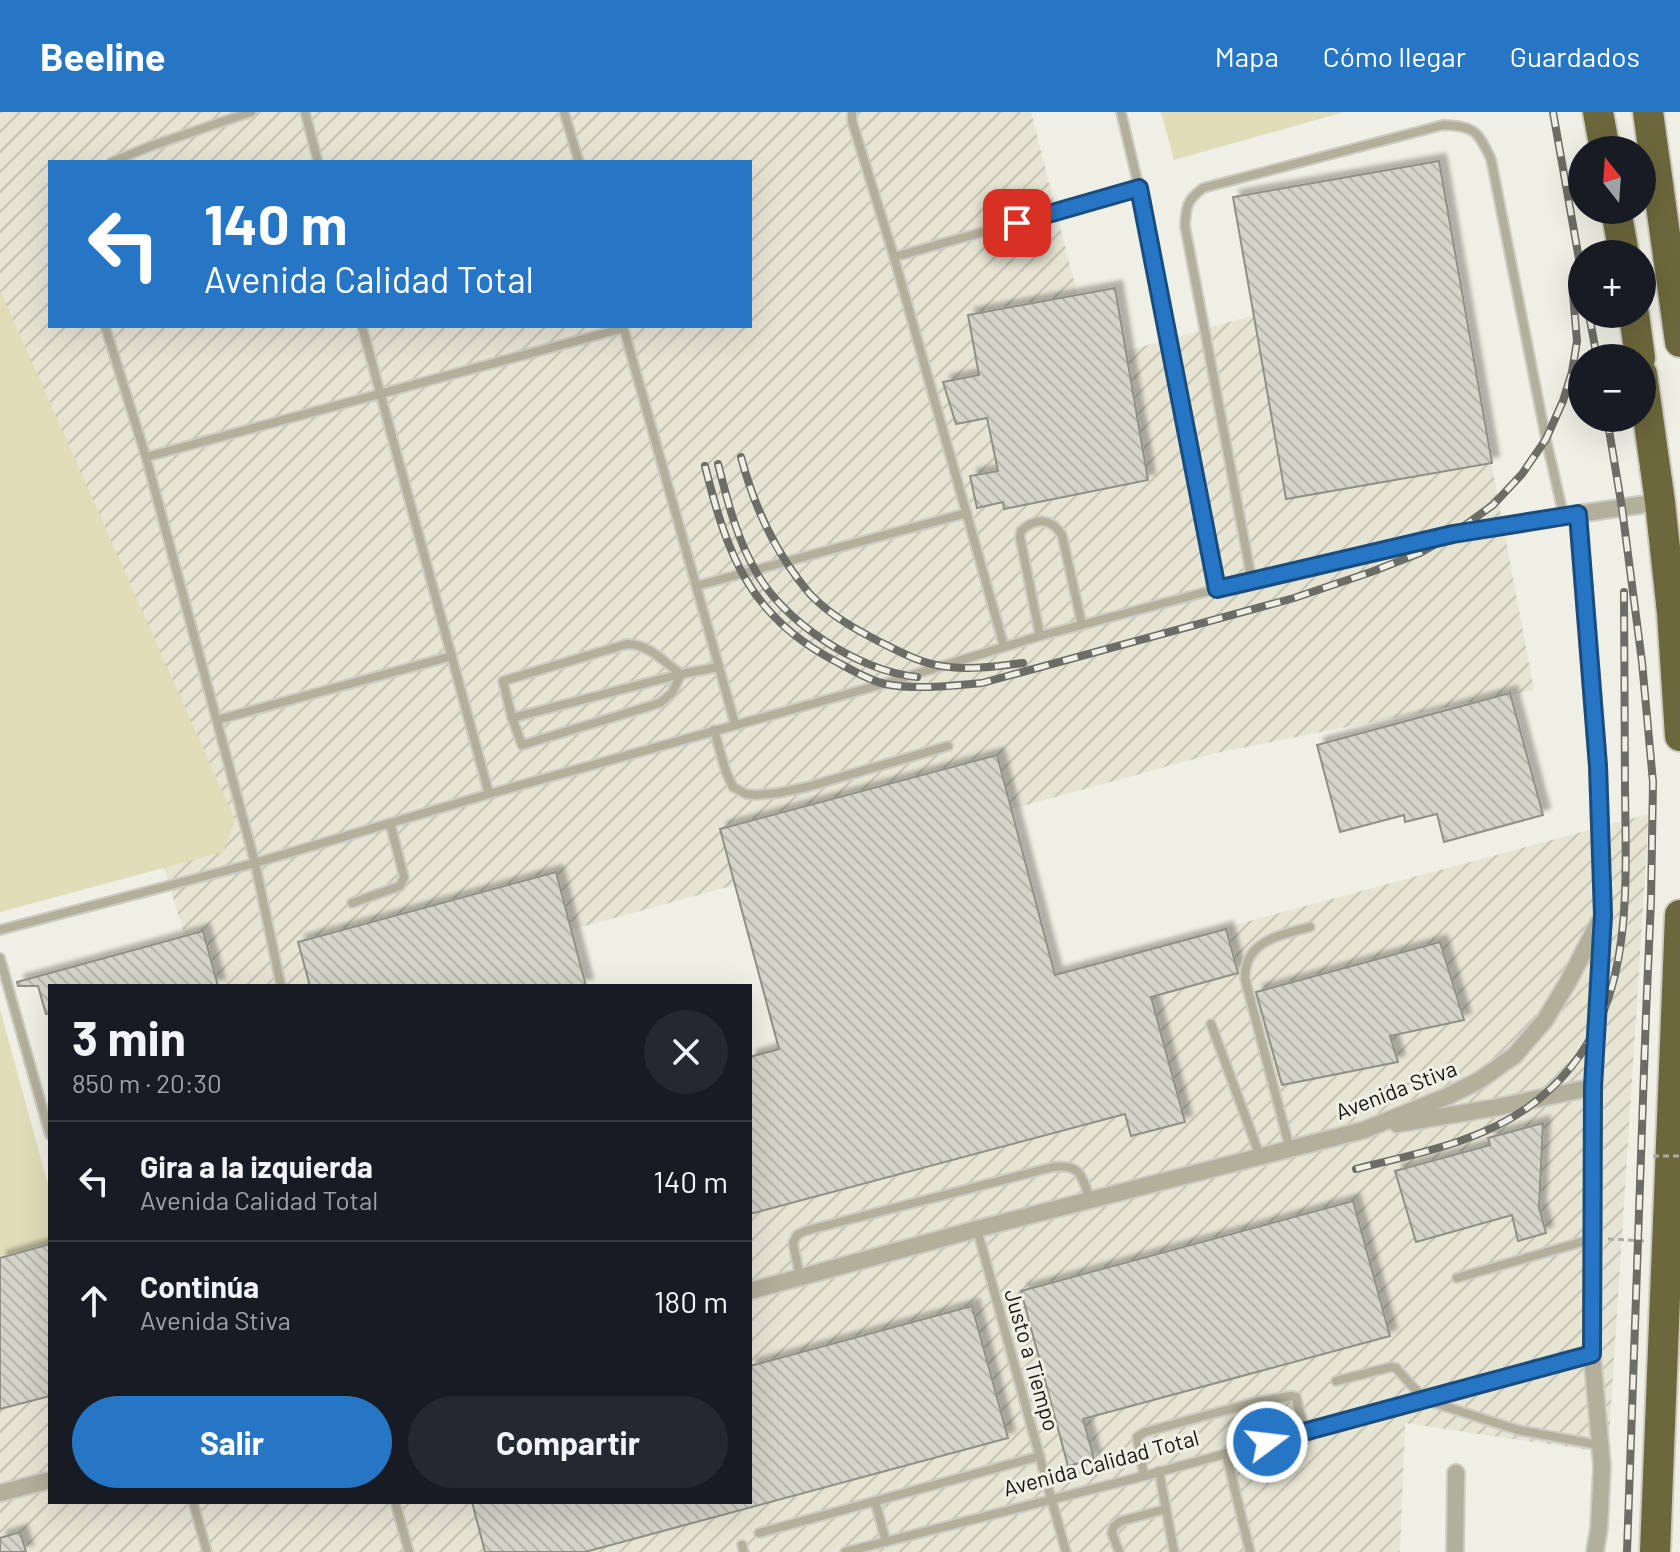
<!DOCTYPE html>
<html lang="es">
<meta charset="utf-8">
<style>
:root{--surface:#171b24;--page:#242831;--text:#f1f3f6;--muted:#9ea1a6;--line:#363941;--accent:#2776c5}
body{margin:0;font-family:Barlow,sans-serif;background:var(--page);color:var(--text);height:100vh;display:flex;flex-direction:column;font-size:30px;white-space:nowrap}
*{box-sizing:border-box;margin:0}
p{font-size:26px;color:var(--muted)}
.icon{flex:none;width:44px;height:44px;fill:none;stroke:currentColor;stroke-width:2;stroke-linecap:round;stroke-linejoin:round}
.map{position:relative;flex:1;overflow:hidden}
.details{position:absolute;left:48px;top:872px;width:704px;height:520px;display:flex;flex-direction:column;background:var(--surface);border-radius:0px;box-shadow:0 8px 32px #0002}
.details>*{flex:none}
.hud{position:absolute;left:48px;top:48px;width:704px;height:168px;border-radius:0px;box-shadow:0 8px 32px #0002;background:#2776c5;color:#fff;overflow:hidden}
.needle{width:52px;rotate:343deg}
.fabs{position:absolute;left:1568px;top:24px;display:grid;gap:16px}
.fabs a{display:grid;place-items:center;width:88px;height:88px;border-radius:50%;background:var(--surface);box-shadow:0 8px 32px #0002;font-size:40px}
.pin{position:absolute;display:grid;place-items:center;width:68px;height:68px;color:#fff;margin:-34px;border-radius:16px;box-shadow:0 4px 12px #0006}
.me{position:absolute;width:88px;margin:-44px;rotate:75deg;stroke-linejoin:round;filter:drop-shadow(0 0 6px #0008)}
.turn{display:flex;align-items:center;gap:28px;height:168px;padding:0 24px;font-size:36px}
.turn .icon{width:104px;height:104px;stroke-width:2.5}
.turn b{display:block;font-size:56px;line-height:68px}
.round{display:grid;place-items:center;flex:none;width:84px;height:84px;border-radius:42px;background:var(--page)}
.headline{display:flex;align-items:center;justify-content:space-between;height:136px;padding:0 24px}
h1{font-size:48px;font-weight:700;line-height:60px}
.cta{display:flex;gap:16px;margin-top:auto;padding:16px 24px}
.cta a{flex:1;height:92px;border-radius:48px;background:var(--accent);color:#fff;font-size:32px;font-weight:700;line-height:92px;text-align:center}
.cta a+a{background:var(--page);color:var(--text)}
ul{padding:0;list-style:none}
li{display:flex;align-items:center;gap:24px;height:120px;padding:0 24px;border-top:2px solid var(--line)}
li div{flex:1}
li b{display:block;font-size:30px}
li em{font-style:normal}
header{display:flex;align-items:center;gap:48px;box-sizing:border-box;height:112px;padding:0 40px;background:var(--accent);color:#fff}
header strong{font-size:38px}
nav{display:flex;gap:44px;margin-inline-start:auto;font-size:28px}
.map>svg:first-child{display:block}
.industrial{fill:url(#industrial-furrows);fill-rule:evenodd}
.grass{fill:#e1ddb8}
.building{fill:url(#building-back-hatch);stroke:#919087;stroke-width:2;filter:url(#shadow)}
.lines{fill:none;stroke-linecap:round;stroke-linejoin:round}
.lane-casing{stroke:#cdccc3;stroke-width:12}
.street-casing{stroke:#cdccc3;stroke-width:20}
.highway-casing{stroke:#cdccc3;stroke-width:34}
.path{stroke:#acaca4;stroke-width:3;stroke-dasharray:6 4;stroke-linecap:butt}
.lane{stroke:#b2af9b;stroke-width:8}
.street{stroke:#b2af9b;stroke-width:16}
.highway{stroke:#6d673c;stroke-width:30}
.rail-casing{stroke:#6d6d67;stroke-width:8}
.rail{stroke:#f0efe5;stroke-width:5;stroke-dasharray:15;stroke-linecap:butt}
.path-bridge{stroke:#acaca4;stroke-width:3;stroke-dasharray:6 4;stroke-linecap:butt}
.route-casing{stroke:#194d80;stroke-width:20}
.route{stroke:#2776c5;stroke-width:14}
.labels{text-anchor:middle;stroke-width:6;stroke-linejoin:round;paint-order:stroke}
.street-label{font-size:22px;fill:#151512;stroke:#f0efe5}
</style>
<header>
<strong>Beeline</strong>
<nav><a>Mapa</a><a>Cómo llegar</a><a>Guardados</a></nav>
</header>
<div class="map">
<svg width="1680" height="1440" viewBox="0 0 1680 1440">
<defs>
<pattern id="industrial-furrows" width="10" height="10" patternUnits="userSpaceOnUse" patternTransform="scale(2)"><rect width="10" height="10" fill="#e6e4d3"/><path d="M-1 1l2-2M0 10L10 0M9 11l2-2" fill="none" stroke="#c4c3b4"/></pattern>
<pattern id="building-back-hatch" width="6" height="6" patternUnits="userSpaceOnUse" patternTransform="scale(2)"><rect width="6" height="6" fill="#d5d4ca"/><path d="M-1 5l2 2M0 0l6 6M5-1l2 2" fill="none" stroke="#b6b5ac"/></pattern>
<filter id="shadow"><feDropShadow dx="7" dy="-7" stdDeviation="2" flood-color="#0004"/></filter>
</defs>
<rect width="100%" height="100%" fill="#f0efe5"/>
<g class="industrial">
<path d="M0 0H1031L1094 248 1453 147 1534 578 1216 641 366 874H200L0 219ZM50 50H750V214H50Z"/>
<path d="M1649 702 1608 1341 1405 1311 1400 1440H0V1144L50 1131V1390H750V943Z"/>
</g>
<g class="grass">
<path d="M1161 0H1344L1174 48Z"/>
<path d="M0 178 235 708 223 740 0 800Z"/>
<path d="M0 897 50 1080V1131L0 1144Z"/>
</g>
<g class="building">
<path d="M1439 49 1492 351 1286 387 1233 85Z"/>
<path d="M1115 176 1148 368 1004 397 1003 390 977 396 970 364 998 359 987 306 956 312 943 270 979 263 968 203Z"/>
<path d="M1510 581 1543 703 1444 730 1437 702 1405 710 1404 703 1340 720 1317 633Z"/>
<path d="M997 643 1055 863 1226 817 1238 861 1151 885 1185 1010 1131 1024 1125 1002 750 1102V945L779 937 720 717Z"/>
<path d="M556 760 586 874H310L298 830Z"/>
<path d="M203 819 218 874H50V901L46 902 38 874H18L17 870Z"/>
<path d="M1440 830 1464 908 1390 924 1398 950 1282 973 1256 880Z"/>
<path d="M1543 1011 1539 1096 1546 1121 1518 1129 1512 1103 1416 1130 1395 1059 1490 1033 1488 1026Z"/>
<path d="M1353 1089 1390 1224 1083 1307 1094 1347 1068 1354 1021 1179Z"/>
<path d="M50 1132V1284L0 1297V1146Z"/>
<path d="M972 1194 1008 1326 585 1440H485L472 1390H750V1254Z"/>
<path d="M20 1420 26 1440H0V1426Z"/>
</g>
<g class="lines">
<g class="lane-casing">
<g id="lane">
<path d="M305 0 318 50"/>
<path d="M564 0 579 50"/>
<path d="M852 0V9L894 145 1004 534"/>
<path d="M1121 0 1139 76 1217 477"/>
<path d="M112 50 151 34 251 0"/>
<path d="M894 145 1139 76"/>
<path d="M105 214 146 345"/>
<path d="M362 214 489 682"/>
<path d="M623 214 735 612"/>
<path d="M1252 469 1185 114C1186 94 1187 88 1203 76L1443 13C1474 14 1478 19 1491 47L1546 327 1564 405"/>
<path d="M696 474 967 401"/>
<path d="M1040 524 1020 425 1021 419C1036 405 1051 406 1062 423L1082 513"/>
<path d="M512 606 503 569 627 532C649 532 664 550 681 562L672 581 660 591 522 633 512 606 681 562 719 555"/>
<path d="M217 608 452 544"/>
<path d="M714 618 726 660 733 675 746 682 756 683 778 681 807 675 948 634"/>
<path d="M352 791 400 774 404 765 390 711"/>
<path d="M0 818 255 751 489 682 883 572 1040 524 1217 477 1453 422 1578 402"/>
<path d="M0 846 50 1023"/>
<path d="M281 874 255 751 146 345 624 216"/>
<path d="M1211 912 1260 1044"/>
<path d="M1290 1037 1245 867C1244 828 1281 823 1310 815"/>
<path d="M977 1117 1066 1440"/>
<path d="M800 1165 793 1131 797 1123 805 1119 1053 1055C1081 1052 1082 1064 1090 1088"/>
<path d="M1457 1166 1592 1127"/>
<path d="M1336 1269 1391 1255 1396 1256 1425 1288 1518 1318 1599 1333"/>
<path d="M1256 1290 1267 1330"/>
<path d="M1226 1341 1250 1440"/>
<path d="M1159 1359 1174 1440"/>
<path d="M1144 1364 1137 1325 1145 1320 1256 1290 1291 1284 1296 1285 1305 1320"/>
<path d="M875 1389 886 1430"/>
<path d="M193 1390 207 1440"/>
<path d="M395 1390 409 1440"/>
<path d="M759 1421 1040 1344"/>
<path d="M742 1433 744 1440"/>
<path d="M845 1440 1144 1364 1592 1242"/>
<path d="M1119 1440 1112 1421 1114 1414 1121 1409 1166 1397"/>
</g>
</g>
<g class="street-casing">
<g id="street">
<path d="M1397 1012 1493 996 1593 975"/>
<path d="M750 1179 977 1117 1364 1018 1448 984 1480 968 1515 943 1545 908 1568 870 1599 810"/>
<path d="M0 1381 50 1368"/>
<path d="M1455 1440 1456 1361"/>
<path d="M1595 1440 1599 1416 1602 1354 1592 1242 1593 975 1603 803 1598 654 1578 402 1660 390"/>
</g>
</g>
<g class="highway-casing">
<g id="highway">
<path d="M1598 0 1605 38"/>
<path d="M1648 0 1680 230"/>
<path d="M1616 98 1624 142"/>
<path d="M1634 202 1640 246"/>
<path d="M1642 262 1660 390 1672 501 1680 624"/>
<path d="M1655 1440 1680 803"/>
</g>
</g>
<path class="path" d="M1608 1127 1645 1129"/>
<use href="#lane" class="lane"/>
<use href="#street" class="street"/>
<use href="#highway" class="highway"/>
<g class="rail-casing">
<g id="rail">
<path d="M1553 0 1582 164"/>
<path d="M1589 202 1597 246"/>
<path d="M1607 306 1622 396 1642 550 1653 670 1651 788 1646 902 1627 1440"/>
<path d="M741 345C753 390 770 430 798 467 803 473 808 481 814 486 833 505 857 518 880 530 902 541 924 553 949 555 974 558 998 554 1023 551"/>
<path d="M718 352C727 387 736 424 754 456 781 509 858 559 917 565"/>
<path d="M705 354C727 442 749 504 835 549 850 557 868 568 885 572 916 578 951 574 982 571L1294 486 1371 460 1420 441 1453 422 1493 393 1522 362 1546 327 1563 289 1572 260 1577 229 1572 171"/>
<path d="M1356 1057C1414 1042 1477 1031 1527 996 1637 918 1626 793 1625 675 1625 610 1624 545 1624 480"/>
</g>
</g>
<use href="#rail" class="rail"/>
<path class="path-bridge" d="M1653 1044H1680"/>
</g>
<g class="lines">
<g class="route-casing">
<path id="route" d="M1017 111 1139 76 1217 477 1453 422 1578 402 1598 654 1603 803 1593 975 1592 1242 1267 1330"/>
</g>
<use href="#route" class="route"/>
</g>
<g class="labels">
<g class="street-label">
<text transform="translate(1396 978) rotate(-21)" y="8">Avenida Stiva</text>
<text transform="translate(1032 1248) rotate(74)" y="8">Justo a Tiempo</text>
<text transform="translate(1101 1351) rotate(-15)" y="8">Avenida Calidad Total</text>
</g>
</g>
</svg>
<div class="fabs">
<a><svg class="needle" viewBox="-14 -14 28 28"><path d="M0-13l5 13h-10z" fill="#e53935"/><path d="M0 13l5-13h-10z" fill="#9ea1a6"/></svg></a>
<a>+</a>
<a>−</a>
</div>
<div class="pin" style="left:1017px;top:111px;background:#d93025"><svg class="icon" aria-label="arrive" viewBox="0 0 24 24"><path d="M6 21V4h12l-3 4 3 4H6"/></svg></div>
<svg class="me" style="left:1267px;top:1330px" viewBox="-20 -20 40 40"><circle r="17" fill="#2776c5" stroke="#fff" stroke-width="3"/><path d="M0-11L8 9 0 5-8 9z" fill="#fff"/></svg>
<div class="hud">
<div class="turn"><svg class="icon" aria-label="left" viewBox="0 0 24 24"><path d="M17 20v-9H6M10 6l-5 5 5 5"/></svg><div><b>140 m</b>Avenida Calidad Total</div></div>
</div>
<section class="details">
<div class="headline"><div><h1>3 min</h1><p>850 m · 20:30</p></div><a class="round"><svg class="icon" aria-label="close" viewBox="0 0 24 24"><path d="M6 6l12 12M18 6L6 18"/></svg></a></div>
<ul>
<li><svg class="icon" aria-label="left" viewBox="0 0 24 24"><path d="M17 20v-9H6M10 6l-5 5 5 5"/></svg><div><b>Gira a la izquierda</b><p>Avenida Calidad Total</p></div><em>140 m</em></li>
<li><svg class="icon" aria-label="ahead" viewBox="0 0 24 24"><path d="M12 20V5M6 11l6-6 6 6"/></svg><div><b>Continúa</b><p>Avenida Stiva</p></div><em>180 m</em></li>
</ul>
<div class="cta"><a>Salir</a><a>Compartir</a></div>
</section>
</div>
